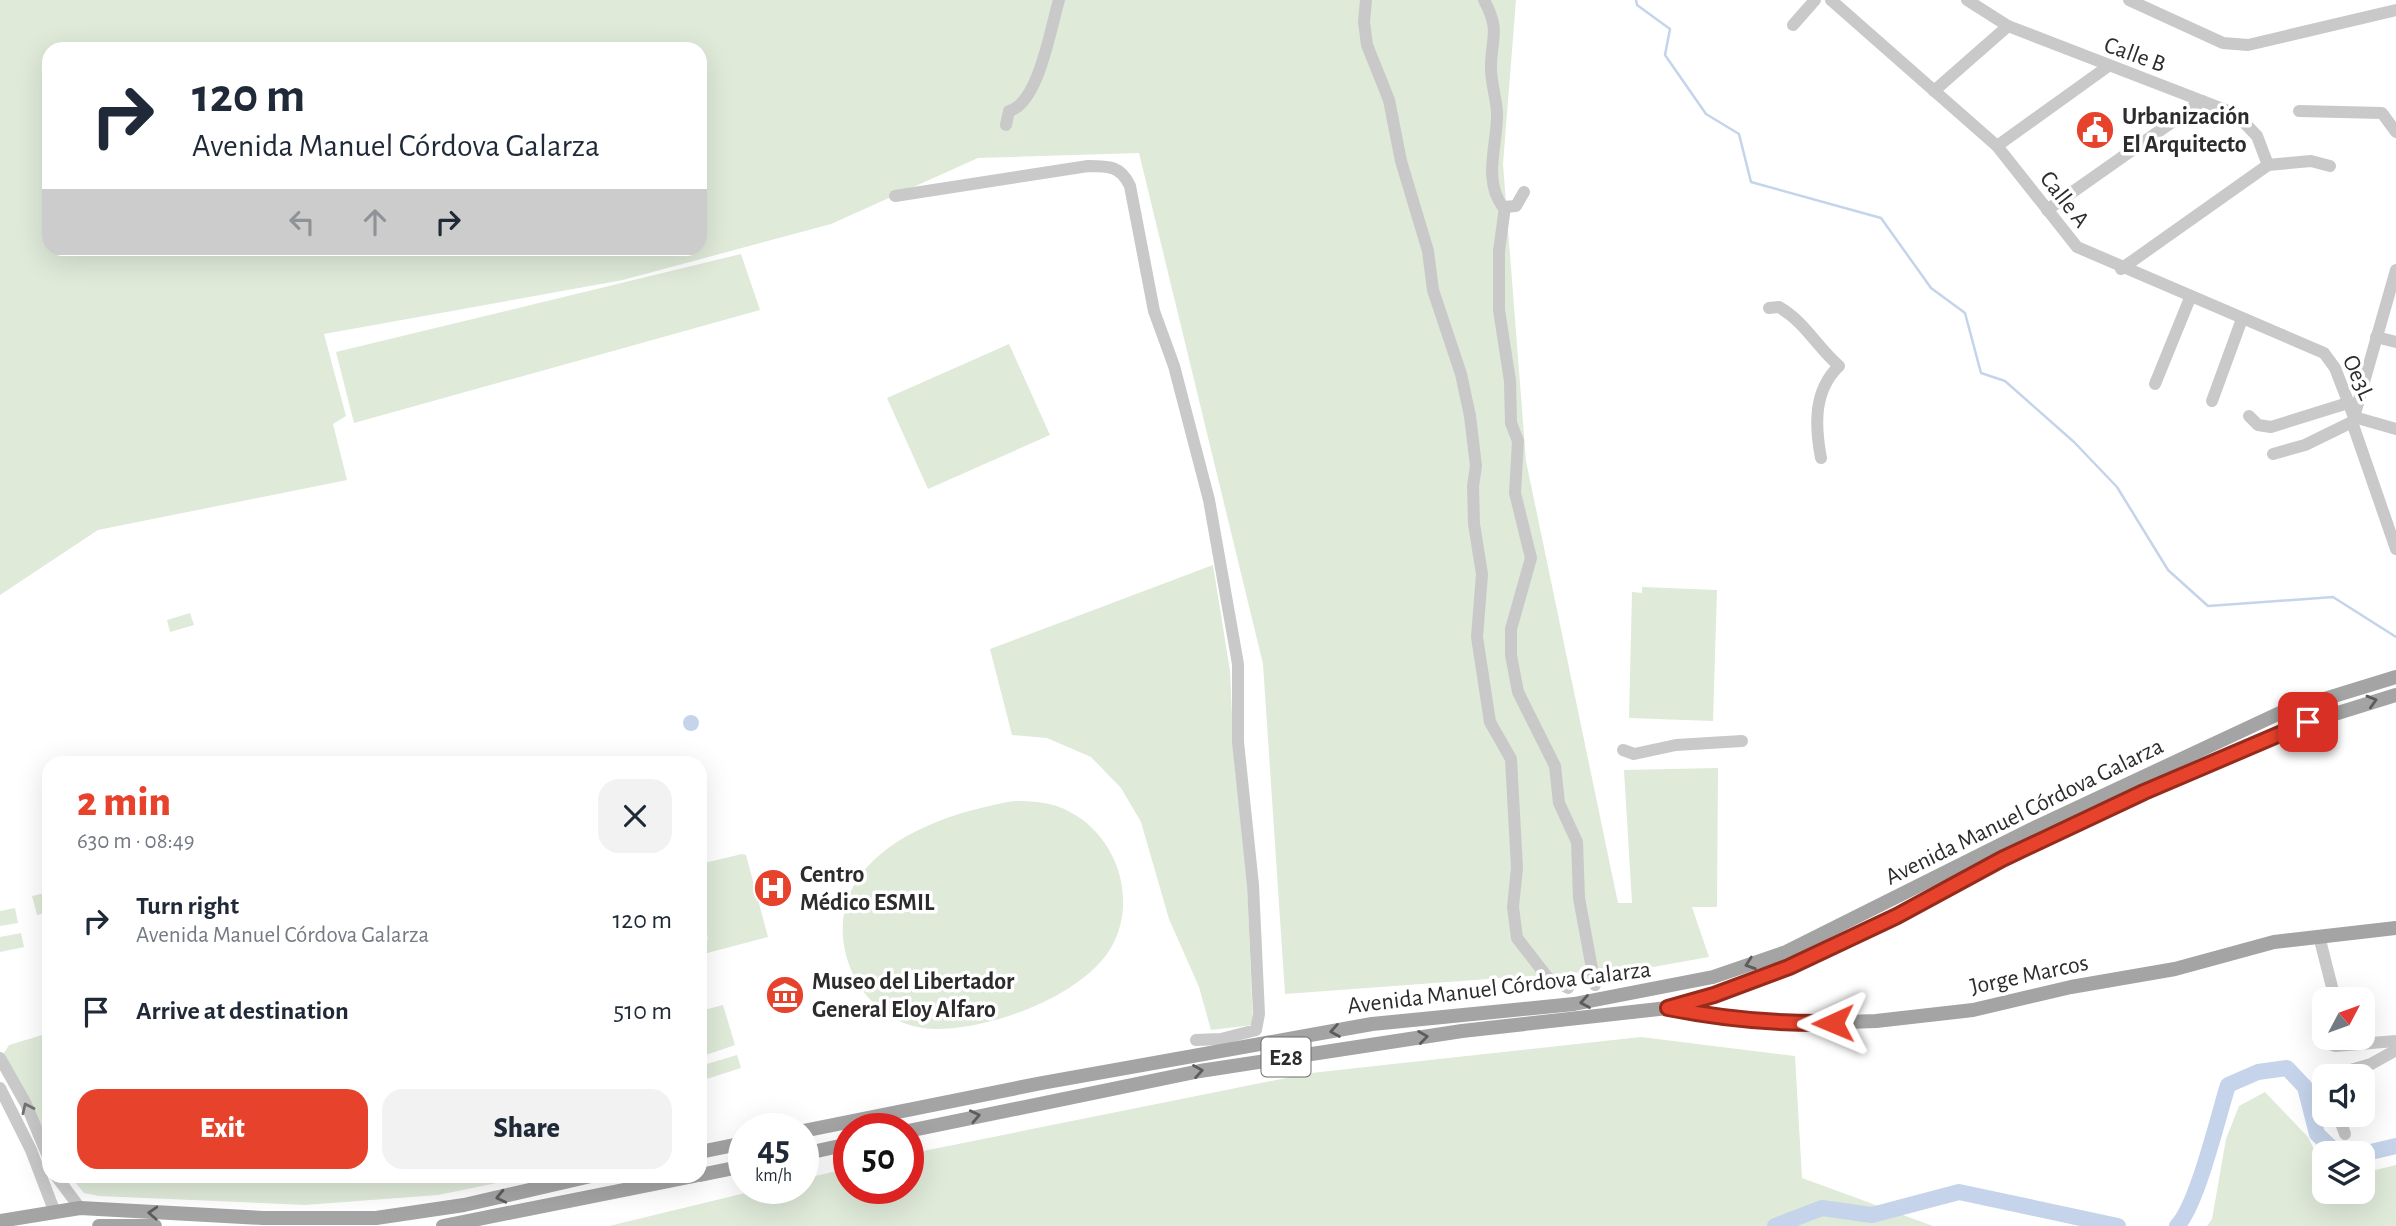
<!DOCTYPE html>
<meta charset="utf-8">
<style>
:root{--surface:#fff;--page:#f2f2f3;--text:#1f2937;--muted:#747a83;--accent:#e7422b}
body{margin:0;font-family:"Alegreya Sans",sans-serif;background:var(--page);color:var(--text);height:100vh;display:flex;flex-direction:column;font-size:26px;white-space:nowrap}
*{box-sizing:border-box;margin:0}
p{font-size:23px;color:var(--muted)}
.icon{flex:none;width:38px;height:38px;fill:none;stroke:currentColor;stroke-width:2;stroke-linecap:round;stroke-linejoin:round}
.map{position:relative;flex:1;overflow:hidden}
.panel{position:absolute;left:42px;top:756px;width:665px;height:427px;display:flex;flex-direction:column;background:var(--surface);border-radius:21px;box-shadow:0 7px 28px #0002}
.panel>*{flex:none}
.banner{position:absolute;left:42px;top:42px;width:665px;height:214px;border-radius:21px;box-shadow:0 7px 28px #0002;background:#fff;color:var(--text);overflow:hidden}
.needle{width:46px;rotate:49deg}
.buttons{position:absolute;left:2312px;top:987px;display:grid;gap:14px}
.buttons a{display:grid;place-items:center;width:63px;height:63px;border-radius:14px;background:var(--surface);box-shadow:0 7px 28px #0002;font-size:35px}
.speed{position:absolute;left:728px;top:1113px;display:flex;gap:14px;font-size:35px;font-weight:700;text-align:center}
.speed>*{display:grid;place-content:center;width:91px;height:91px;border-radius:50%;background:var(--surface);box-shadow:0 7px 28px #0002;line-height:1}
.speed small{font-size:18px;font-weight:400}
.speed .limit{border:10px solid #d22;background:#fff;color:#111}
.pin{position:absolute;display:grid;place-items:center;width:60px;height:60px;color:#fff;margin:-30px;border-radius:14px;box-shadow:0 4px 10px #0006}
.me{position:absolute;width:77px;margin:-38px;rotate:269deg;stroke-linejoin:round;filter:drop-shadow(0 0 5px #0008)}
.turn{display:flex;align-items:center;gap:24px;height:147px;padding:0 35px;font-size:32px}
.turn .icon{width:91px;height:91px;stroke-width:2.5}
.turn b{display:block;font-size:49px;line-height:60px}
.lanes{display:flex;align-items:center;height:66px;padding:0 35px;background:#0003;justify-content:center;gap:35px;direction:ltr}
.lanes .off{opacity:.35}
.round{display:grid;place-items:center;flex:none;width:74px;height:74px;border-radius:21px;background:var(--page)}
.head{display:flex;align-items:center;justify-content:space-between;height:119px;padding:0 35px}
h1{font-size:42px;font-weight:800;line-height:52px;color:var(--accent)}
.primary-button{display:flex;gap:14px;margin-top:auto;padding:14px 35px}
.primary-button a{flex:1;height:80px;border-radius:21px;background:var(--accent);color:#fff;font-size:28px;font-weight:800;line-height:80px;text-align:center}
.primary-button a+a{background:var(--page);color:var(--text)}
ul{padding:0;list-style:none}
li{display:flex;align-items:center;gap:21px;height:91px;padding:0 35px}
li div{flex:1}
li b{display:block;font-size:26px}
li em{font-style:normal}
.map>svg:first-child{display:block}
.green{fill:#dfead9;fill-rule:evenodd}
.water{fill:#c5d4eb}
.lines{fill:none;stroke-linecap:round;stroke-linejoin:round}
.stream{stroke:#c5d4eb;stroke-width:2.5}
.river{stroke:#c5d4eb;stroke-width:16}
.minor{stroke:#c9c9c9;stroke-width:12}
.major{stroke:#a4a4a4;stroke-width:14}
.oneway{stroke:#5c5c5c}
.oneway2{stroke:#737373}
.route-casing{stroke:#962b1c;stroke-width:18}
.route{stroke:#e7422b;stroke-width:12}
.labels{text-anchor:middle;stroke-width:7;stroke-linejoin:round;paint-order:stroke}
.shield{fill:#fff;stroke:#6b6b6b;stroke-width:2}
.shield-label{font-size:23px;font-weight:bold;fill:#2c2c2c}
.street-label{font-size:24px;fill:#2c2c2c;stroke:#fff}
.poi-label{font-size:24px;font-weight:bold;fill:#2c2c2c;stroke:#fff;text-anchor:start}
</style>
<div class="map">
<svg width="2396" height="1226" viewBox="0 0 2396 1226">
<rect width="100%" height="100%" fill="#fff"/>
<g class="green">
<path d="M0 0H1516L1503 164 1526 461 1618 903H1632L1624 770 1718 768 1717 907H1692L1709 957 1653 967 1285 994 1263 664 1139 153 978 158 831 224 623 280 324 334 346 416 333 424 347 480 98 530 0 595ZM49 49H700V248H49Z"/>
<path d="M741 254 760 310 354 423 336 352Z"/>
<path d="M1009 344 1050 435 928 489 887 398Z"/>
<path d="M1213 565 1230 671 1234 759 1247 879 1253 1025 1211 1030 1199 987 1169 919 1141 822 1121 788 1091 757 1047 738 1012 735 990 649Z"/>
<path d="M1642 587 1717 590 1713 721 1629 718 1632 592 1642 593Z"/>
<path d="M190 613 194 625 170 632 167 620Z"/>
<path d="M1014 801C1033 801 1053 802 1070 812 1120 838 1140 907 1107 954 1074 999 990 1029 936 1029 861 1029 817 937 859 877 892 831 961 810 1014 801Z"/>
<path d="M742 854 746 855 768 937 700 955V942L708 939 703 917 700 918V864Z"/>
<path d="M49 892V912L37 915 32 896Z"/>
<path d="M15 908 18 923 0 926V911Z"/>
<path d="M21 933 24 947 0 952V937Z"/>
<path d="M723 1005 735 1045 700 1057V1011Z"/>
<path d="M49 1033V1141H47L4 1053 9 1045Z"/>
<path d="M1641 1037 1795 1056 1802 1178 1933 1226H609L766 1188H803V1179L849 1168V1188H908V1154L1311 1073Z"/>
<path d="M737 1055 741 1068 700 1081V1066Z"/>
<path d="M2265 1092 2308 1137 2320 1162 2324 1163V1192H2362L2363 1170 2371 1171 2396 1165V1226H2207L2212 1219 2226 1139 2239 1106Z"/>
<path d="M70 1176H531L438 1195 305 1205 99 1196 84 1193Z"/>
</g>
<circle class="water" cx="691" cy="723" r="8"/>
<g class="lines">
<path class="stream" d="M1636 0 1637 5 1670 29 1665 55 1706 114 1739 134 1751 182 1881 218 1931 288 1965 313 1981 373 2005 381 2074 442 2117 487 2168 570 2208 606 2333 597 2396 637"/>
<g class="river">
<path d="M2362 1154 2396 1146"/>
<path d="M1775 1226 1822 1208 1872 1215 1959 1192 2118 1226"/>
<path d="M2177 1226C2197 1206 2218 1117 2228 1085L2258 1072 2287 1068 2305 1087 2317 1134 2337 1153"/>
</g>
<g class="minor">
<path d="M1366 0 1364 22 1367 45 1389 100 1401 161 1428 251 1433 290 1461 374 1470 416 1476 466 1473 486 1474 524 1482 574 1477 637 1490 722 1511 759 1517 868 1513 907 1517 938 1548 978 1568 988"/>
<path d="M1484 0C1501 32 1491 37 1491 68 1491 83 1496 97 1497 112 1498 143 1482 180 1503 207L1516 206 1524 192"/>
<path d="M1831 0 1997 146 2077 247 2324 353 2335 368 2354 417 2352 422 2396 549"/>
<path d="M1967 0 2008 26 2236 114 2257 136 2268 165"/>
<path d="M2129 0 2223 43 2248 45 2396 10"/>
<path d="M1793 25 1815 0"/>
<path d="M1934 91 2008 26"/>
<path d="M2299 111 2382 113 2396 132"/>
<path d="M1006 125 1009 111C1039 103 1051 26 1059 0"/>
<path d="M1997 146 2107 67"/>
<path d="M895 196 1088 166C1109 166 1121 166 1130 186L1154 311 1174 366 1209 500 1238 664V742L1253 885 1259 1014 1256 1030 1221 1039 1196 1040"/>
<path d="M1505 207 1499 251V310L1510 381 1511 423 1518 441 1515 493 1531 558 1511 629V655L1518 692 1555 766 1559 803 1577 842 1579 898 1595 985"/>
<path d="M2047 210 2202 101"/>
<path d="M2121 269 2268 165 2311 161 2330 166"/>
<path d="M2396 270 2354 417 2396 429"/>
<path d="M1769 308 1779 307C1805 322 1817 347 1839 366 1813 391 1815 426 1821 458"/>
<path d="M2376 337 2396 342"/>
<path d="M2155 384 2190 298"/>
<path d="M2212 401 2242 319"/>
<path d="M2249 416 2258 425 2271 427 2348 403"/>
<path d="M2273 454 2305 445 2352 422"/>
<path d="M1623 750 1634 754 1676 745 1742 741"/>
<path d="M2319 936 2335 999"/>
<path d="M2326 1038 2327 1043 2335 1046 2396 1041"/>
<path d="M0 1058 26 1104 49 1159"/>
<path d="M2330 1076 2371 1064 2396 1050"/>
<path d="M0 1088 31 1150 54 1210"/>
<path d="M2338 1115 2345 1134"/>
<path d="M56 1176 80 1208"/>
</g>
<g class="major">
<path d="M1673 1009 1717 1017 1789 1024 1876 1021 1973 1010 2071 987 2175 969 2274 942 2396 928"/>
<path d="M803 1131 1042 1083 1372 1024 1574 1004 1713 977 1786 952 2032 829 2282 712 2396 677"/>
<path d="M908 1131 1200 1071 1462 1031 1668 1008 1714 995 1789 967 1897 916 2002 859 2202 765 2286 729 2396 695"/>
<path d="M700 1152 744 1143"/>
<path d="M803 1154 849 1144"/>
<path d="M700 1175 744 1166"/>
<path d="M0 1221 80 1208 263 1218H376L464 1205 591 1176"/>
<path d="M99 1226H155"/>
<path d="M443 1226 694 1176"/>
</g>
</g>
<defs><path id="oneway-chevron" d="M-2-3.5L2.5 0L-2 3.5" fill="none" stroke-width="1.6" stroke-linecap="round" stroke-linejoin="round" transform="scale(1.75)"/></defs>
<g class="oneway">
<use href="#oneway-chevron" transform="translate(2372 701) rotate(-16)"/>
<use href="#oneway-chevron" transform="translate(1750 964) rotate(161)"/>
<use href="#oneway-chevron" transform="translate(1585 1002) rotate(171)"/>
<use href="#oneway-chevron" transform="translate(1335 1031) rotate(170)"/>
<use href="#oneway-chevron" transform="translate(1423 1037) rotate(-8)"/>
<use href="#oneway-chevron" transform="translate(1198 1071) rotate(-10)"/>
<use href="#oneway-chevron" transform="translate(975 1116) rotate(-12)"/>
<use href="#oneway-chevron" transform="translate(501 1197) rotate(167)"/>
<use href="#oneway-chevron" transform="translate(153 1213) rotate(-177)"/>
</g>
<use class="oneway2" href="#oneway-chevron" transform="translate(27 1108) rotate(-115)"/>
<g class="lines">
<g class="route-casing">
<path id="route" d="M1833 1023C1777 1024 1723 1019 1668 1008L1714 995 1789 967 1897 916 2002 859 2144 792 2308 722"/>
</g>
<use href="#route" class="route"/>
</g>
<defs>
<g id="civic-disc" transform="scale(2.0125)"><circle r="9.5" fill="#e7422b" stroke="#fff"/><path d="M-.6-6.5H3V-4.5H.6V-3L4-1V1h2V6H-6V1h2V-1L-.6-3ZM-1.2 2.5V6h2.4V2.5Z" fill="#fff"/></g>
<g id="hospital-disc" transform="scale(2.0125)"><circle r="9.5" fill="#e7422b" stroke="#fff"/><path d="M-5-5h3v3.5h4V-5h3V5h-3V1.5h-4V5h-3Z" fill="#fff"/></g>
<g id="museum-disc" transform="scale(2.0125)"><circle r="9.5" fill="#e7422b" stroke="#fff"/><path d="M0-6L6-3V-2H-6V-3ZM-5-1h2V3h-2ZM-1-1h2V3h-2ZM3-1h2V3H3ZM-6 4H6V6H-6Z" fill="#fff"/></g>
</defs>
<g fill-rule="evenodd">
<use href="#civic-disc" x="2095" y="130"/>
<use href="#hospital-disc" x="773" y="888"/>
<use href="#museum-disc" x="785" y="995"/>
</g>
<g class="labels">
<rect class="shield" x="1261.5" y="1037.5" width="49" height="39" rx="5"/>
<g class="shield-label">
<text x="1286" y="1065">E28</text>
</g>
<g class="street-label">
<text transform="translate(2135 54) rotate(20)" y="8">Calle B</text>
<text transform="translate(2065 199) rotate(52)" y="8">Calle A</text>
<text transform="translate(2359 377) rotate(66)" y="8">Oe3L</text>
<text transform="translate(2024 811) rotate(-26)" y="8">Avenida Manuel Córdova Galarza</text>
<text transform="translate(2029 974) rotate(-12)" y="8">Jorge Marcos</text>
<text transform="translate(1499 987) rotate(-7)" y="8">Avenida Manuel Córdova Galarza</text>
</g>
<g class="poi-label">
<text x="2122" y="124">Urbanización<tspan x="2122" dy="28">El Arquitecto</tspan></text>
<text x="800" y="882">Centro<tspan x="800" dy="28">Médico ESMIL</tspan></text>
<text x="812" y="989">Museo del Libertador<tspan x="812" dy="28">General Eloy Alfaro</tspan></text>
</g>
</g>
</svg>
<div class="buttons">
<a><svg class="needle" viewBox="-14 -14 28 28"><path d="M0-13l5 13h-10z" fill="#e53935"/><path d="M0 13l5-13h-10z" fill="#747a83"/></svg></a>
<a><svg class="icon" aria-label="sound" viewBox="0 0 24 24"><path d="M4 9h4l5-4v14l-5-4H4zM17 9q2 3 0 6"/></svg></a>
<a><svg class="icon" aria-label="layers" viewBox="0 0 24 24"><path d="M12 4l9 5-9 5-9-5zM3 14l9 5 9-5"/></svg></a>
</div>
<div class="speed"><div>45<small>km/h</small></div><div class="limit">50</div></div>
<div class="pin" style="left:2308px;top:722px;background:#d93025"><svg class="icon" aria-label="arrive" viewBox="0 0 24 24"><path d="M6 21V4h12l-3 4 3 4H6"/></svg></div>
<svg class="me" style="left:1833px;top:1023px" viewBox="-20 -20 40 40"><path d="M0-17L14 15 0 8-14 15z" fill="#e7422b" stroke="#fff" stroke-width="4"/></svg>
<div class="banner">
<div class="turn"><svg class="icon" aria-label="right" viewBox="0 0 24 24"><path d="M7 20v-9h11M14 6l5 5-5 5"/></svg><div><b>120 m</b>Avenida Manuel Córdova Galarza</div></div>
<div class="lanes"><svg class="icon off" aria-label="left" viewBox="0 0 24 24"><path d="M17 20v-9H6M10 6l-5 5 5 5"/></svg><svg class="icon off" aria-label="ahead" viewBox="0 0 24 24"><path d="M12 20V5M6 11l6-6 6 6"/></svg><svg class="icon" aria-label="right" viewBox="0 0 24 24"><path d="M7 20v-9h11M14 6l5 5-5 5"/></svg></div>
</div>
<section class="panel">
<div class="head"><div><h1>2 min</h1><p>630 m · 08:49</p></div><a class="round"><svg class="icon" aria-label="close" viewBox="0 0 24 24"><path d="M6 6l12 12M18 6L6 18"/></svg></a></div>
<ul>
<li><svg class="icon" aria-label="right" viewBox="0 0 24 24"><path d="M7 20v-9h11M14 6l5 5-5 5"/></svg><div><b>Turn right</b><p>Avenida Manuel Córdova Galarza</p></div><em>120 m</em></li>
<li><svg class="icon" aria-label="arrive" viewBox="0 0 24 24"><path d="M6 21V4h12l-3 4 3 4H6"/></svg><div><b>Arrive at destination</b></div><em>510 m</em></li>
</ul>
<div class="primary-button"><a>Exit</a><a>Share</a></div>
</section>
</div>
